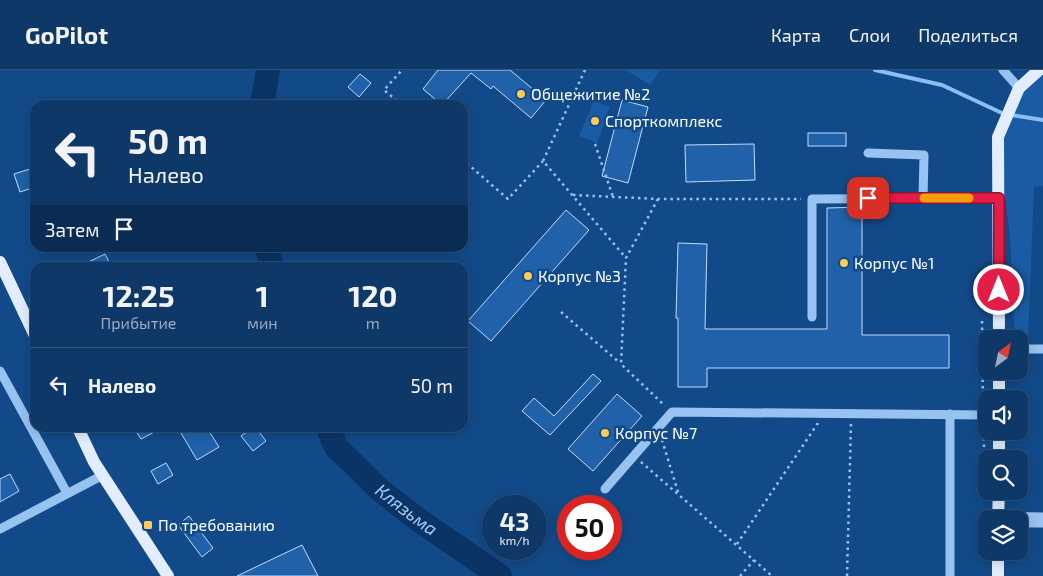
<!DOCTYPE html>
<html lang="ru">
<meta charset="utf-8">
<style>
:root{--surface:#0e3867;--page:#1c4370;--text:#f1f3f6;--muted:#9bacc0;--line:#2e527b}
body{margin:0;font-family:"Exo 2",sans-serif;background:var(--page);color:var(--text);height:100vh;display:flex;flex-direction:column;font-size:19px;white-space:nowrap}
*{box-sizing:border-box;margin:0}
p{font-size:16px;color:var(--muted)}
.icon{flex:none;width:28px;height:28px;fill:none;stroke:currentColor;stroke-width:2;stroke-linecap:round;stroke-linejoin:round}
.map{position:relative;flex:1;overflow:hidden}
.details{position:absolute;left:30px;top:192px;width:438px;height:170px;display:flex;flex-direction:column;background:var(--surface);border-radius:15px;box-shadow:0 2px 12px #0003,0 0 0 1px var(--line)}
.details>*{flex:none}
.guide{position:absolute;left:30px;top:30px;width:438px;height:152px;border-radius:15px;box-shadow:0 2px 12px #0003,0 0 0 1px var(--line);background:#0e3867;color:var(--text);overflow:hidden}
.needle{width:32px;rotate:33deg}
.buttons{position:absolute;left:978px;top:260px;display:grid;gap:10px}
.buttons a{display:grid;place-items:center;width:50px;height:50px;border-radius:10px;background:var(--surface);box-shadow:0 2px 12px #0003,0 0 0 1px var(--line);font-size:25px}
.speed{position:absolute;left:482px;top:425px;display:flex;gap:10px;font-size:25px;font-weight:700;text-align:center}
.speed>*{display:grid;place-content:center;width:65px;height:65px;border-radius:50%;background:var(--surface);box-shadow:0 2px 12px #0003,0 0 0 1px var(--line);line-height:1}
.speed small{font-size:12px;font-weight:400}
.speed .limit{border:8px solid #d22;background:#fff;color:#111}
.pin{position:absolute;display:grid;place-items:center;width:42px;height:42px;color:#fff;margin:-21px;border-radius:10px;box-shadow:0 2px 8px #0006}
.me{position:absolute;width:55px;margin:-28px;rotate:0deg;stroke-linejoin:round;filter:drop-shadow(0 0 4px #0008)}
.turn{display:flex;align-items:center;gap:18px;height:105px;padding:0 15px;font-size:22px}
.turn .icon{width:65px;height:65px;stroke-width:2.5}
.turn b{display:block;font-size:35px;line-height:42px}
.then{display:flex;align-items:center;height:48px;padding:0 15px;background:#0003;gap:10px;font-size:19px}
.eta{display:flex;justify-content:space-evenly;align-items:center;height:85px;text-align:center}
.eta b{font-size:30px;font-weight:700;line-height:35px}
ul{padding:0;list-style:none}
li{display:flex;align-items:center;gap:15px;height:75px;padding:0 15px;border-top:1px solid var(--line)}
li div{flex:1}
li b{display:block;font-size:19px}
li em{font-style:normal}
header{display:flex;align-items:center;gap:30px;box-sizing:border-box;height:70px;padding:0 25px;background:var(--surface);border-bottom:1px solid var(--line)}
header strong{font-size:24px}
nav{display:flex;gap:28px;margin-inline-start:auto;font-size:18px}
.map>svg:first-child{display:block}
.green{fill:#1a5ca4}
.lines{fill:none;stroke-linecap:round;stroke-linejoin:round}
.stream{stroke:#8abef4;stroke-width:4}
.river{stroke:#0b3466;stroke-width:24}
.building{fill:#2061a9;stroke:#bfdcfc}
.path{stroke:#98c3f0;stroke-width:2.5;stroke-dasharray:2.5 4;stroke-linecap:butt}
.minor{stroke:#98c3f0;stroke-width:9}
.major{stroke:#e2eeff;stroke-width:12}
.route-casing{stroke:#92132f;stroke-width:12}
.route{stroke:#e11d48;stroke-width:9}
.slow{stroke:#f59e0b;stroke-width:9}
.poi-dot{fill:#ffca58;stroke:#124a89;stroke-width:2}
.labels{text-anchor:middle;stroke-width:5;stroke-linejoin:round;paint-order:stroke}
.poi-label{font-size:16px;fill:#fff;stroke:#124a89;text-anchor:start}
.water-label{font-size:18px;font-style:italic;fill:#a4cdf8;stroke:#124a89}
</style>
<header>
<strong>GoPilot</strong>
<nav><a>Карта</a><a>Слои</a><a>Поделиться</a></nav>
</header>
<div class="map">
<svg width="1043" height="506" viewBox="0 0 1043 506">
<rect width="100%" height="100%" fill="#124a89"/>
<g class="green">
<path d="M626 0H660L650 15Z"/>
<path d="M1043 0V116L1034 117 1028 270 1015 267 1010 167 998 67 1019 18Z"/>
<path d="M594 31 610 37 597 73 579 66Z"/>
</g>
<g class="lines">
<g class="stream">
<path d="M875 0 942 15 1004 44"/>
<path d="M1011 45 1043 50"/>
</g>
<g class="river">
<path d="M262 35 268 0"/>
<path d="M267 178 272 198"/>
<path id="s1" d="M328 358 336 377 380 420 420 451 500 506"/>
</g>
</g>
<g class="building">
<path d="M438 0H510L546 30 531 48 493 16 491 19 471 3 442 35 423 19Z"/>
<path d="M360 4 371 13 359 27 348 17Z"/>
<path d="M622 30 648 37 628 113 602 106Z"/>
<rect x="808" y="63" width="38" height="13"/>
<path d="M754 74 755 110 686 112 685 75Z"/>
<path d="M30 99 35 117 20 122 14 104Z"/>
<path d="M862 137V265H949V298H707V317H678V248H676L678 173 707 174 705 259H827V138Z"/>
<path d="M566 140 589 160 491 271 468 251Z"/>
<path d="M105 184 112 198H76Z"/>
<path d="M593 304 601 311 550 365 522 341 534 328 554 346Z"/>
<path d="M617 324 642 346 593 401 568 379Z"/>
<path d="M134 358H162L141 369Z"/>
<path d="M178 358H207L219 377 197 390Z"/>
<path d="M252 358H256L266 371 253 381 241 366Z"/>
<path d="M166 393 173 405 158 414 151 401Z"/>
<path d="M10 404 19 421 0 432V409Z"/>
<path d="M189 446 213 478 202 487 178 455Z"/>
<path d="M302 475 318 506H237Z"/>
</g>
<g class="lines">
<g class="path">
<path d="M585 0 543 91 626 188"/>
<path d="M402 35 384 20 402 0"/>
<path d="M595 74 613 127"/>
<path d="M462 89 508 129 543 91"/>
<path d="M573 125 658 129H801"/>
<path d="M658 129 626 188 621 294 665 336"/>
<path d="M561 242 620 293"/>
<path d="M982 251 983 335"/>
<path d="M983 355 986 420"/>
<path d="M662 370 678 422"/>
<path d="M1017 379V386"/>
<path d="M641 392 772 506"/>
<path d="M737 474 818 353"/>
<path d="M740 506 754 490"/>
<path d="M847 506 851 353"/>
</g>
<g class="minor">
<path d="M1003 0 1019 18"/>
<path d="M868 83 924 85 923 128"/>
<path d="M812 247V129L999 128"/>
<path d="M1019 279H1043"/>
<path d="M0 301 67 423"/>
<path d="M605 419 672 342 986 345"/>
<path d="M998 446 1043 447"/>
<path d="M1019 453H1043"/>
<path d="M0 459 103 405"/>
<path d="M950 506V344"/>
</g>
<g class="major">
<path d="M0 192 35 266"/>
<path d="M999 269 998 67 1019 18 1039 0"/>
<path d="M999 301V329"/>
<path d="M78 358 94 392 168 506"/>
<path d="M999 389V361"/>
<path d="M998 449 999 421"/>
<path d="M998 506V481"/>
</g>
</g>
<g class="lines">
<g class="route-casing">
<path id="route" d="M868 128H999V220"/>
</g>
<use href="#route" class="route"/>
<path class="slow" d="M924 128H969"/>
</g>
<g class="poi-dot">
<circle cx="521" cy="24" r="5"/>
<circle cx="595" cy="51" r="5"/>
<circle cx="844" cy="193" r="5"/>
<circle cx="528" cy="206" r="5"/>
<circle cx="605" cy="363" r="5"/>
<rect x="143" y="450" width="10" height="10" rx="2.5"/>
</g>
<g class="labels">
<g class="poi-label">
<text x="531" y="30">Общежитие №2</text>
<text x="605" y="57">Спорткомплекс</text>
<text x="854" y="199">Корпус №1</text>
<text x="538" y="212">Корпус №3</text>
<text x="615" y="369">Корпус №7</text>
<text x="158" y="461">По требованию</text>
</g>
<g class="water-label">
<text dy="6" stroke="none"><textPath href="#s1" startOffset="115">Клязьма</textPath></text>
</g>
</g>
</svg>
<div class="buttons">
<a><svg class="needle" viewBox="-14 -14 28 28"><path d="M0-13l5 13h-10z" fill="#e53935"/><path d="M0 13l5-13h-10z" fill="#9bacc0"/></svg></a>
<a><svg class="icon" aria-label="sound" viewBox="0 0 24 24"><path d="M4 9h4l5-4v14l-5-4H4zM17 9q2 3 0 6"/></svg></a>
<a><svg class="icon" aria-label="search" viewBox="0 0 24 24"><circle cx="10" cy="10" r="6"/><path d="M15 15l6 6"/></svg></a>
<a><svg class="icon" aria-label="layers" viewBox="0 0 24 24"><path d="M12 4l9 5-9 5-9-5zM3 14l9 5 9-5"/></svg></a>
</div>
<div class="speed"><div>43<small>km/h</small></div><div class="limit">50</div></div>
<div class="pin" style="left:868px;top:128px;background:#d93025"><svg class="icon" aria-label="arrive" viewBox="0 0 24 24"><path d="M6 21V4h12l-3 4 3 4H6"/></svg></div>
<svg class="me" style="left:999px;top:220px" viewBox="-20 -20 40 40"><circle r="17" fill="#e11d48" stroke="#fff" stroke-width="3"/><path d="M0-11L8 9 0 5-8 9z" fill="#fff"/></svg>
<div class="guide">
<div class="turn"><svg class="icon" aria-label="left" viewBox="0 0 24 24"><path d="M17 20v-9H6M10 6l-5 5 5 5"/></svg><div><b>50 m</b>Налево</div></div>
<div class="then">Затем<svg class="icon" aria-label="arrive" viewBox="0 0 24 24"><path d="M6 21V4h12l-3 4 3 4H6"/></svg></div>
</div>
<section class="details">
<div class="eta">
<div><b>12:25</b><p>Прибытие</p></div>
<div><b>1</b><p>мин</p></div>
<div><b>120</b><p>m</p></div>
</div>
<ul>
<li><svg class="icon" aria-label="left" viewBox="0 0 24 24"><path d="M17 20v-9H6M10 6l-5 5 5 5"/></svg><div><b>Налево</b></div><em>50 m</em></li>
</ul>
</section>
</div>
